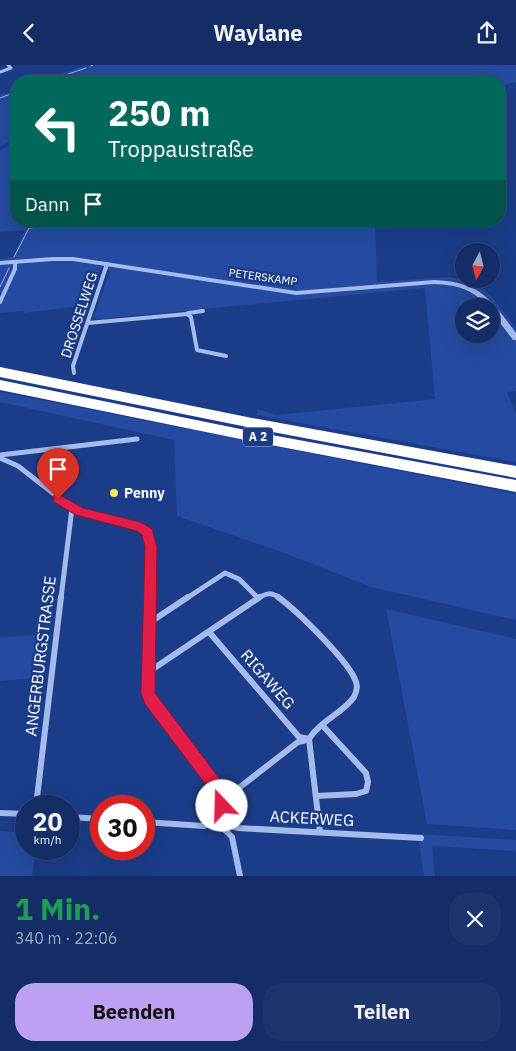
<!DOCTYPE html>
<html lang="de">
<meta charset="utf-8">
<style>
:root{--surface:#142d66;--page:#1d356c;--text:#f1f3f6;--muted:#9da8bf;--line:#33497a;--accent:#bca0f2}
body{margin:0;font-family:"IBM Plex Sans",sans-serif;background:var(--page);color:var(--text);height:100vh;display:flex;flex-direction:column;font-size:19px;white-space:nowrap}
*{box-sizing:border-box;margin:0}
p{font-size:16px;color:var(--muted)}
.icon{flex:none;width:28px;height:28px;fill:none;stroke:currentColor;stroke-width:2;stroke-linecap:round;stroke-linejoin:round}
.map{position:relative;height:811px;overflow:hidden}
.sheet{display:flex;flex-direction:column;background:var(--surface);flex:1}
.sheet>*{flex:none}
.banner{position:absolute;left:10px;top:10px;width:496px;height:152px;border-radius:20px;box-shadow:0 5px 20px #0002,0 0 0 1px var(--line);background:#00695c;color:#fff;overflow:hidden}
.needle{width:32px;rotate:187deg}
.tools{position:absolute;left:455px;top:178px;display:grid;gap:10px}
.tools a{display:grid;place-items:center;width:45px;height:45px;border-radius:50%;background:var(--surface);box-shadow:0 5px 20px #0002,0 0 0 1px var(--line);font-size:25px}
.speed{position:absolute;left:15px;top:730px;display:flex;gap:10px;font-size:25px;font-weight:700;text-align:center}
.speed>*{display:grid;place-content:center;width:65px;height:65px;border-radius:50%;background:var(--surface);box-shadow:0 5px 20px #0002,0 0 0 1px var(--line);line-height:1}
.speed small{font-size:12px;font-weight:400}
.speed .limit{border:8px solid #d22;background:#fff;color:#111}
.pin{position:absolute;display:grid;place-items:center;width:42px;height:42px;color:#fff;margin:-51px -21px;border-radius:50% 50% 50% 0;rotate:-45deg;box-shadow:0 0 5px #0007}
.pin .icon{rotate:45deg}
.me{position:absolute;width:55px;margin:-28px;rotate:339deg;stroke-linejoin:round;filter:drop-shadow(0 0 4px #0008)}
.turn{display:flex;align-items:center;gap:18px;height:105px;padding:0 15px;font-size:22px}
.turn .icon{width:65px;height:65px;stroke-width:2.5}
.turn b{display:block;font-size:35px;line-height:42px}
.then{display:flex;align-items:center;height:48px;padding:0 15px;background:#0003;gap:10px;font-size:19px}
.round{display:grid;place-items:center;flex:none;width:52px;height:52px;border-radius:20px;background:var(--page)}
.overview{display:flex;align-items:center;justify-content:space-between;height:85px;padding:0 15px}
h1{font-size:30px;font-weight:800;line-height:38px;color:#1e9e55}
.primary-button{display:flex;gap:10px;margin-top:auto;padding:10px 15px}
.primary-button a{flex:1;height:58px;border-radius:20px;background:var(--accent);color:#111;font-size:20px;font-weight:800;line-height:58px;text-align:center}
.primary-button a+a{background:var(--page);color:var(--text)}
header{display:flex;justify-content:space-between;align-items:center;height:65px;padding:0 15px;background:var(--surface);font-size:22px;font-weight:800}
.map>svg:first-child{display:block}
.green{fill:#244ba1;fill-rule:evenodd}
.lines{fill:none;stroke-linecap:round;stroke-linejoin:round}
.stream{stroke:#97b4ee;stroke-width:1}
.minor-far3{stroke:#a4bbec;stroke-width:3}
.minor-far2{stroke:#a4bbec;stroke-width:4}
.minor-far1{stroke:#a4bbec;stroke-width:5}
.minor{stroke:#a4bbec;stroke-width:6}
.tertiary{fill:#a4bbec;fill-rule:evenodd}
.motorway{fill:#fff;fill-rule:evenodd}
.route{fill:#e11d48;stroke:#92132f}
.poi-dot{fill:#fde661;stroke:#1b3c88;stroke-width:2}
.labels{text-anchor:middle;stroke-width:5;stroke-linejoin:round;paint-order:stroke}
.far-street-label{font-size:11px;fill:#fff;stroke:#1b3c88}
.shield{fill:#1b3c88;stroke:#bbc4db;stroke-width:1}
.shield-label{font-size:12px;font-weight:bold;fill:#fff}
.street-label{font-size:14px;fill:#fff;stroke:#1b3c88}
.poi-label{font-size:14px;font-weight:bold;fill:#fff;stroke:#1b3c88;text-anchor:start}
.near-street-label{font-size:16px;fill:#fff;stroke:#1b3c88}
</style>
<header><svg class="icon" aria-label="back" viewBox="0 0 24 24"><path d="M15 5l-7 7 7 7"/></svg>Waylane<svg class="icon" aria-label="share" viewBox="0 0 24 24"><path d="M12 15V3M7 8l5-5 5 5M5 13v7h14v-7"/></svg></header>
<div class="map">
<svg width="516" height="811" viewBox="0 0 516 811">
<rect width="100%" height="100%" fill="#1b3c88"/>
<g class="green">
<path d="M86 0H516V17L500 21V16H40Z"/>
<path d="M16 25V75L0 81V30Z"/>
<path d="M16 78V156H375L377 217 449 212 469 216 483 224 491 231 516 263V326L507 327 516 349V397L257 350 258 344 276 350 435 334 425 223 98 254 94 252 110 206 101 203 88 240 24 248V246L0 248V194L13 192 25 165 0 167V85ZM464 241H491V269H464Z"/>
<path d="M0 327 516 429V555L371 522 287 489 177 451 174 375 0 337Z"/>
<path d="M386 544 516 574V765L427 759Z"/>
<path d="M42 570 36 613 0 616V572Z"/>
<path d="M0 766 26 768V784H36L32 811H0Z"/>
<path d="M418 769 516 775V786L432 781 435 811H424Z"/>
</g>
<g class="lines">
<g class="stream">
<path d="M91 1 93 0"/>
<path d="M48 16 86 3"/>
<path d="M0 33 16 27"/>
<path d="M14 192 29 163 72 159"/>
<path d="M0 222 9 203"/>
</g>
<path class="minor-far3" d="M0 7 11 3 8 0"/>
<g class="minor-far2">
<path d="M0 237 15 204V197"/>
<path d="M188 248 203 246"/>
<path d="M88 258 187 249 191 252 197 285 226 291"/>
<path d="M74 308 73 301 107 199"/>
</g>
<g class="minor-far1">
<path d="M0 390 137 374"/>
<path d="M0 393 18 401 72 443 140 462 147 467 151 483 150 533"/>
<path d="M61 533 72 443"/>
<path d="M187 533 225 508 239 514 258 533"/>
<path d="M258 533C267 528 271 527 280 533"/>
</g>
<g class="minor">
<path d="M150 532 148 628 150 634 219 727 223 745 217 757"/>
<path d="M278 532C296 545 350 597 356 617 358 622 356 628 354 632 343 648 320 656 309 674L320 767"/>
<path d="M149 558 188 532"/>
<path d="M209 567 299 672 309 674"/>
<path d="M147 608 260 532"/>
<path d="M316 731 356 729 366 726 368 717 366 708 322 660"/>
<path d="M222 736 298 677 307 675"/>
<path d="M36 741 61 532"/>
<path d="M0 748 26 749"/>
<path d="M69 752 101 754"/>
<path d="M144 757 204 761 217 757 238 763 421 773"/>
<path d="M218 758 232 772 240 811"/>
</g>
<path class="tertiary" d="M53 192H73L296 226 434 215C480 217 490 233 516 268V275H513L491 246V241H488C471 224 458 220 434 219L296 230 73 196H53L0 200V196Z"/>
<g class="motorway">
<path d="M0 302 252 353 516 401V413L252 363 0 312Z"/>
<path d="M0 315 250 366 516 415V427L250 376 0 325Z"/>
</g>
</g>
<path class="route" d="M58 429 83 443 140 457 152 464 157 482 155 628 219 713 228 732 230 741 228 746 222 749 217 746 209 724 145 639 141 628 145 482 142 470 137 466 76 450 54 437 53 434 54 430Z"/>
<circle class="poi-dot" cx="114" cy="428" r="5"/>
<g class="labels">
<g class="far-street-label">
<text transform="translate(263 212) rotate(8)" y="4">PETERSKAMP</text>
</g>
<rect class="shield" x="243" y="362.5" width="30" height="19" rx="4"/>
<g class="shield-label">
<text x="258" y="376">A 2</text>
</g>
<g class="street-label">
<text transform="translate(79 250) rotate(-72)" y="5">DROSSELWEG</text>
</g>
<g class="poi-label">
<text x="124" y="433">Penny</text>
</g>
<g class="near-street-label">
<text transform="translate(40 591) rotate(-83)" y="6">ANGERBURGSTRASSE</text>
<text transform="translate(268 614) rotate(49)" y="6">RIGAWEG</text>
<text transform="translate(312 753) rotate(3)" y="6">ACKERWEG</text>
</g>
</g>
</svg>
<div class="tools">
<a><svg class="needle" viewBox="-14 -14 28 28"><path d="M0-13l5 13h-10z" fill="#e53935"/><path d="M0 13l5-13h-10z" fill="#9da8bf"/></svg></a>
<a><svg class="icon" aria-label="layers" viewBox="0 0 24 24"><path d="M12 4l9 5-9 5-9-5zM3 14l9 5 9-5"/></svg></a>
</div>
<div class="speed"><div>20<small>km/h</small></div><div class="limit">30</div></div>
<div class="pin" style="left:58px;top:434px;background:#d93025"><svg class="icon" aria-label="arrive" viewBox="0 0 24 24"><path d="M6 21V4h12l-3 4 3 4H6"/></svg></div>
<svg class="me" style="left:222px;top:741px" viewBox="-20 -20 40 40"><circle r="19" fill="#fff"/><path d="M0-13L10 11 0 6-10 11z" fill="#e11d48"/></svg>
<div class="banner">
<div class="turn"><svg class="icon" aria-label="left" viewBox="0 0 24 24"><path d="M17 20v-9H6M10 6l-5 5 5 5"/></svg><div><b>250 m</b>Troppaustraße</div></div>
<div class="then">Dann<svg class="icon" aria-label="arrive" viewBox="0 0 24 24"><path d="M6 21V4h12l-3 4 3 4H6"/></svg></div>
</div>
</div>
<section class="sheet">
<div class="overview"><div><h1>1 Min.</h1><p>340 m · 22:06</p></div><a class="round"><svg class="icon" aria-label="close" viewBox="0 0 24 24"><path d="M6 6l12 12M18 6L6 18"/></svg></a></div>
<div class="primary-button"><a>Beenden</a><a>Teilen</a></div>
</section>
